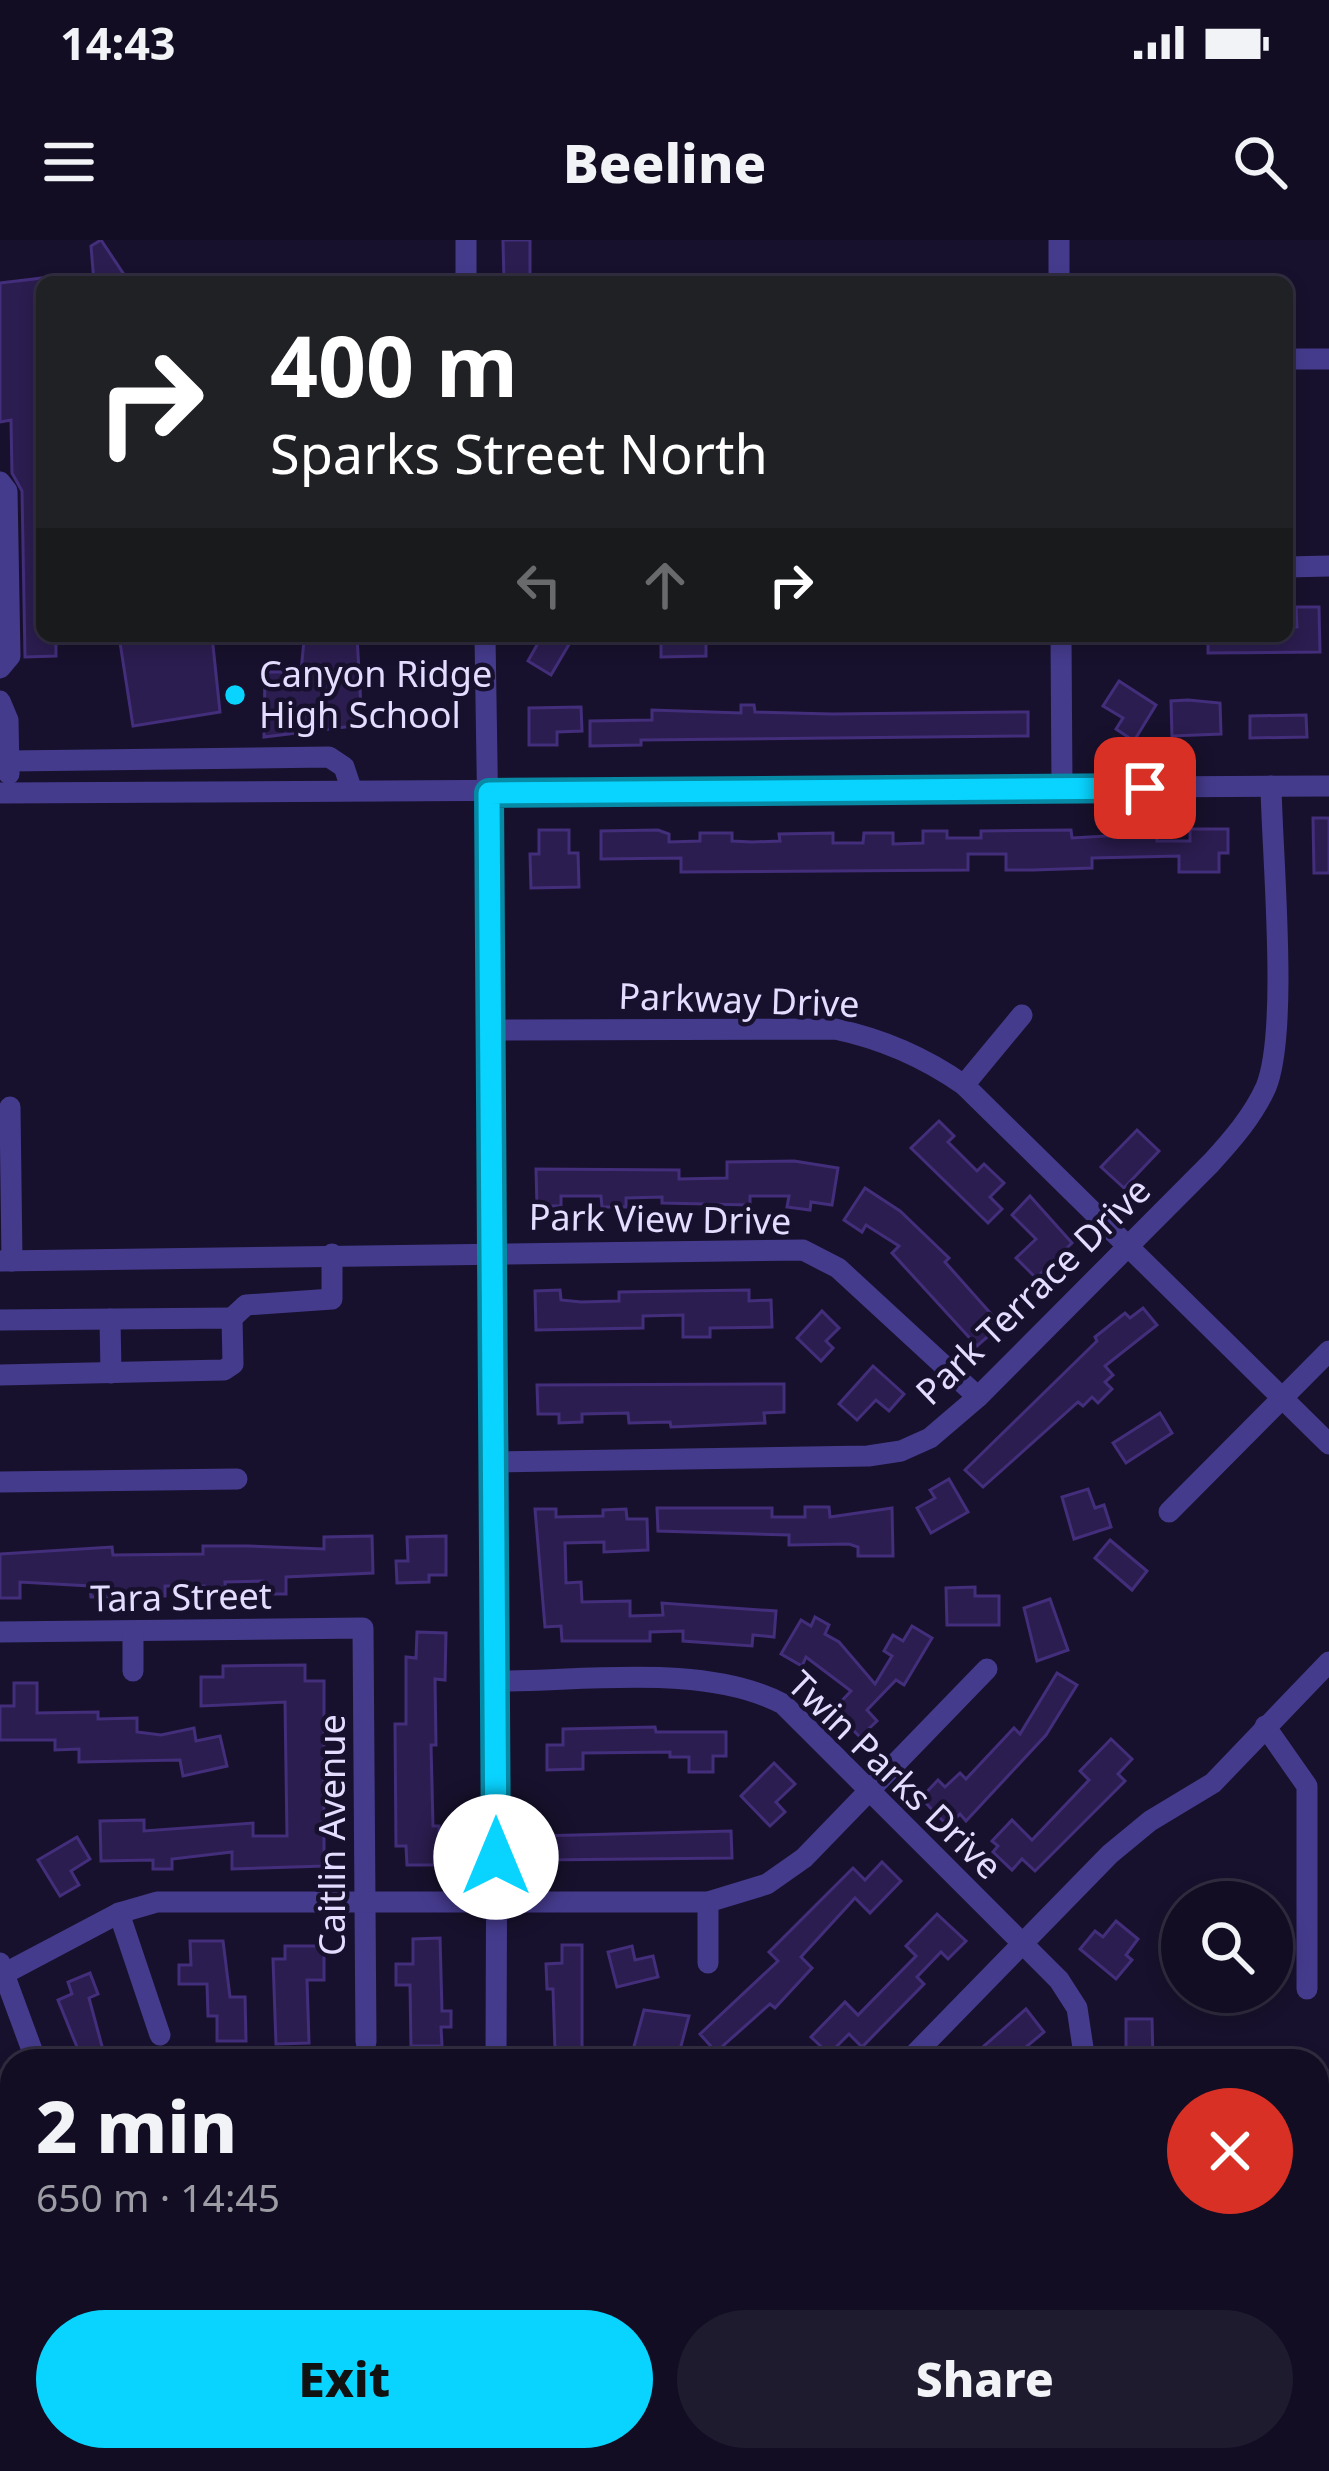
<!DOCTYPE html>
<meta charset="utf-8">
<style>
:root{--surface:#120d22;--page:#1f1b2f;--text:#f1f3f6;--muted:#9c9ca5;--line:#312d40;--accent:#09d4ff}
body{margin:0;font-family:"Noto Sans",sans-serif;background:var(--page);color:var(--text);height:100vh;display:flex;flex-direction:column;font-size:45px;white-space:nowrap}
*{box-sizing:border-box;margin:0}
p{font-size:39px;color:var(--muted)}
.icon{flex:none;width:66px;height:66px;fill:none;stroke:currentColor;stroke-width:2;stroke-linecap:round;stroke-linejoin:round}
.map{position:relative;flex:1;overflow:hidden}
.drawer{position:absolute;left:0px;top:1809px;width:1329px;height:423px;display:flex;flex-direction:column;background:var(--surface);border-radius:36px 36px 0 0;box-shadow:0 6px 18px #0003,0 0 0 3px var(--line)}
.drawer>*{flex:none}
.hud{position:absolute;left:36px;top:36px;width:1257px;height:366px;border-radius:18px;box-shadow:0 6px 18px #0003,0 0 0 3px var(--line);background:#202124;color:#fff;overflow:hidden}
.controls{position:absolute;left:1161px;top:1641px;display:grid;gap:24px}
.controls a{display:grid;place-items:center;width:132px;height:132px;border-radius:50%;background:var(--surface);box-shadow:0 6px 18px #0003,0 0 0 3px var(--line);font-size:60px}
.pin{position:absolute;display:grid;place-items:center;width:102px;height:102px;color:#fff;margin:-51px;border-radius:24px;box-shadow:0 6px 18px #0006}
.me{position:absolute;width:132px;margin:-66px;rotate:0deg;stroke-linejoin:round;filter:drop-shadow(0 0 9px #0008)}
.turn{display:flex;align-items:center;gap:42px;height:252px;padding:0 36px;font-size:54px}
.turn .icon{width:156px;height:156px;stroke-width:2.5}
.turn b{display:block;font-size:84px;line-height:102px}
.lanes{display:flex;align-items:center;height:114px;padding:0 36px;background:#0003;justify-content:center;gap:60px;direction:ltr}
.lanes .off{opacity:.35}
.round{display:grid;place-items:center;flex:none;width:126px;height:126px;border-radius:63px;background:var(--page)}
.overview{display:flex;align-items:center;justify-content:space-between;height:204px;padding:0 36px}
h1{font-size:72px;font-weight:800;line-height:90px}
.primary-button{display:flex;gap:24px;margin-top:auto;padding:24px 36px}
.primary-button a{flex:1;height:138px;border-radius:72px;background:var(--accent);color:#111;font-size:48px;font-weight:800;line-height:138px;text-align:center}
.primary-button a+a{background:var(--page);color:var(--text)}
.status{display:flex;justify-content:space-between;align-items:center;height:84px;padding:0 60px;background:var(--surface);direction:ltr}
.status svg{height:33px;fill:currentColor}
header{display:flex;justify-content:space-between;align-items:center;height:156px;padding:0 36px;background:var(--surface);font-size:54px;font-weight:800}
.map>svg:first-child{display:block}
.building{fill:#2b1d4f;stroke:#432e7b;stroke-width:3}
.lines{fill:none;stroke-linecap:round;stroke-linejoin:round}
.minor{stroke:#453b8d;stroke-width:21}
.route-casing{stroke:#068aa6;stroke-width:30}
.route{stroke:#09d4ff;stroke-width:21}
.poi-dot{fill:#09d4ff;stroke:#18112d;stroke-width:4.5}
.labels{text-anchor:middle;stroke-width:9;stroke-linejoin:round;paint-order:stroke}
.poi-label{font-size:36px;fill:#e4ddff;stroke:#18112d;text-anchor:start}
.street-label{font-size:36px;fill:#e4ddff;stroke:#18112d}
</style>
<div class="status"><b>14:43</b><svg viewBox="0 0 49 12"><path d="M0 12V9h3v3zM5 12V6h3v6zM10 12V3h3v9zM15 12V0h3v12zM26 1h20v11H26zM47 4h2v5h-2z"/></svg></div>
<header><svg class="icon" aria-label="menu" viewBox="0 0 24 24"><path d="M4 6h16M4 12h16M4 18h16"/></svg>Beeline<svg class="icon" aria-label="search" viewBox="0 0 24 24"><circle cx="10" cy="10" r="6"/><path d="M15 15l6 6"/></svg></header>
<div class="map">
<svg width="1329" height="2231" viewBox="0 0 1329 2231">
<rect width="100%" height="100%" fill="#18112d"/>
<g class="building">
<path d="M101 0 129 42H94L91 6Z"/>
<path d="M503 0H530V42H504Z"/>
<path d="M42 38V396H56V416L25 417 22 251 12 233 11 180 0 182V43Z"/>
<path d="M1296 367H1319L1320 412 1208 413V396H1287V388L1297 387Z"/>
<path d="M119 396H212L220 472 133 486Z"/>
<path d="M319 396H357L362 485 264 497 265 432H301L304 400Z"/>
<path d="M542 396H574L551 435 528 421Z"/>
<path d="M661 396H706V416L661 417Z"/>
<path d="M1119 441 1156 465 1134 501 1116 489 1123 478 1103 466Z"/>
<path d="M1188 460 1220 463 1221 494 1172 496 1171 461Z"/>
<path d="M741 465H754L755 472 832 474 1028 472V496L641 500V505L590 506V481L652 480V470L741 473Z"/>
<path d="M581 467 582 491 557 492V505H529V468Z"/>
<path d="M1306 475 1307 497 1250 498V476Z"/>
<path d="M1313 578H1329V633H1314Z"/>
<path d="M1190 589H1228V613H1219V632H1179V616L1092 618V628L1033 630H1006V614H968V630L681 632V618L601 619V591L658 590 669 594V602L700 601V593H732V601L752 602 780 601 779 594 833 593V603H863L864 593H893V604L923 603V591H947V598H981V591L1071 590 1072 598 1157 593V601H1190Z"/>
<path d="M539 590H569V613H578L579 647 531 648 530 614H539Z"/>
<path d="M939 881 954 896 948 902 977 931 984 924 1004 943 990 957 1002 969 988 983 911 908Z"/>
<path d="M1137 890 1159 911 1124 948 1101 927Z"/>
<path d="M794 921 838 928 832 965 811 962 810 970 787 967 789 956H750V965L662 963V957L626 958V967H602L601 956H561V966H537L536 929 679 930V939L727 938V922Z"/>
<path d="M865 948 900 971 949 1018 945 1022 1001 1085 977 1106 892 1013 899 1006 866 985 862 992 844 980Z"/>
<path d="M1030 956 1072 1003 1036 1038 1016 1018 1036 999 1012 975Z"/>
<path d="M560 1050 561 1060 581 1062 619 1061V1052L749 1050V1061L771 1060 772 1087 710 1088V1097H683V1075L643 1076V1088L536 1090 535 1051Z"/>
<path d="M1143 1068 1157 1085 1105 1126 1113 1135 1105 1142 1112 1149 1098 1163 1092 1157 1083 1166 1078 1162 983 1247 965 1230 1097 1101 1095 1097 1125 1073 1130 1078Z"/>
<path d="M822 1071 839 1088 826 1101 833 1108 821 1121 797 1098Z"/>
<path d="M873 1126 904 1154 889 1171 876 1160 857 1180 839 1164Z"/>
<path d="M784 1144V1172L764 1173 765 1183 671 1187 670 1182 629 1183 628 1173 582 1174V1182L559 1183V1174H538L537 1145Z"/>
<path d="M1160 1173 1172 1193 1126 1223 1113 1203Z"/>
<path d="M949 1239 968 1272 931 1293 917 1268 935 1258 930 1250Z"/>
<path d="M1088 1249 1095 1268 1104 1265 1111 1287 1074 1299 1062 1257Z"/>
<path d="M805 1267H829L830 1277 892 1268 893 1316H858V1307L849 1304 789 1305V1295L658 1291 657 1268H772V1277H805Z"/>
<path d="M535 1269H556V1277L603 1276V1270L626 1269 627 1279H647L648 1310 604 1312V1302L565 1303 566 1343 581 1342 582 1362 630 1361V1376L663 1375 662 1363 776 1371 774 1397 753 1395 752 1406 683 1401V1391L650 1392V1401H562L561 1386 545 1387Z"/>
<path d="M372 1296 373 1333 286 1337V1354H263V1341L225 1342 226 1353 204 1354V1346H165V1356L91 1357 90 1346 20 1342V1358H0V1314L112 1307 113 1315 203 1314V1306H247L324 1309V1297Z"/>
<path d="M446 1296V1335H429V1342L397 1343 396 1321H408L407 1297Z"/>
<path d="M1110 1300 1147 1331 1132 1350 1095 1318Z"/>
<path d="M975 1347V1356H999V1385H947L946 1348Z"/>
<path d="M1050 1359 1068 1410 1037 1421 1024 1368Z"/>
<path d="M815 1377 829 1385 825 1394 839 1402 875 1444 892 1416 884 1411 893 1395 903 1401 912 1386 932 1398 904 1445 896 1440 867 1470 877 1481 860 1497 833 1470 851 1451 806 1417 802 1426 781 1414 801 1380 811 1386Z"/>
<path d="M417 1392 446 1393 445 1440 435 1439 436 1505H431L433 1586H439L440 1625H407L406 1606H396L395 1484H406V1417L416 1418Z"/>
<path d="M305 1425V1441H324V1626L232 1629V1612L172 1619V1629H153V1620L101 1621 100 1581 144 1580V1591L253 1583V1596H287L285 1462 201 1466V1437H223V1426Z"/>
<path d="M1057 1433 1077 1445 1046 1495 966 1581 960 1574 948 1586 921 1558 938 1540 945 1547 960 1533 966 1539 1014 1488 1020 1494Z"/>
<path d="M14 1443H37V1473L98 1472V1479L137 1478V1492L161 1495 194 1488 196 1501 220 1496 227 1526 183 1536 180 1520 79 1522V1509L55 1510V1500H0V1466H14Z"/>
<path d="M655 1487 656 1492H726V1516H713V1532H689V1517H670V1512L583 1513V1529L547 1530V1505H563V1489Z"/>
<path d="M1111 1499 1132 1519 1118 1534 1125 1541 1035 1631 1022 1619 1012 1630 993 1612 998 1606 992 1601 1012 1580 1032 1600 1089 1540 1080 1531Z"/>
<path d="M774 1523 795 1544 776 1562 785 1572 770 1586 741 1556Z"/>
<path d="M731 1591 732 1618 539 1620 538 1596Z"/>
<path d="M77 1597 90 1619 71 1631 79 1645 60 1656 38 1620Z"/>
<path d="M882 1622 901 1641 870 1673 855 1658 801 1717 812 1728 775 1768 770 1764 716 1812 700 1794 778 1721 769 1712 853 1628 865 1640Z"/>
<path d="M937 1674 966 1701 948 1719 941 1712 917 1737 924 1744 862 1807 849 1794 829 1814 811 1797 845 1762 858 1775 916 1716 906 1706Z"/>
<path d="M1116 1681 1138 1699 1126 1715 1132 1720 1116 1739 1080 1709 1095 1691 1103 1697Z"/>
<path d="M440 1698 442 1771H451V1787H441L442 1806H411L410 1745H396V1724H413V1699Z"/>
<path d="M190 1701H223L230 1757H245L246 1801H217V1776H208L207 1744H179V1725H191Z"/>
<path d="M562 1705H582V1810H555L553 1749H547L546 1724 562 1723Z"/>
<path d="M285 1706H324V1740H307L309 1803 276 1804 273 1719H285Z"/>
<path d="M632 1706 635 1720 653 1716 658 1737 617 1747 608 1712Z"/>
<path d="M90 1733 98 1754 89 1758 106 1821H70L68 1809 77 1807 58 1760 72 1754 68 1742Z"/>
<path d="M1026 1769 1044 1792 1009 1821H967Z"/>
<path d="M644 1770 689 1776 677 1821 633 1810Z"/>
<path d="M1126 1779H1152L1153 1821H1126Z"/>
</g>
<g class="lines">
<g class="minor">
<path d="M1059 0V42"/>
<path d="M466 42V0"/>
<path d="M1287 119H1329"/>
<path d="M0 242 7 251 10 416 0 428"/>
<path d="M1287 327 1329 326"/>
<path d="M485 396 498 1222 496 1821"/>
<path d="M1061 396 1062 549"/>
<path d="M0 461 8 480 9 534"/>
<path d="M9 521 329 517 344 527 351 548"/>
<path d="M0 553 1329 546"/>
<path d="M491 790 835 789C883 799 924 817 964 845L1329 1204"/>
<path d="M964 845 1022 775"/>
<path d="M10 867 12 1021"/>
<path d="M0 1021 803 1010 838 1028 978 1157"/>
<path d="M232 1078 246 1065 332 1059V1014"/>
<path d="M110 1079 111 1133"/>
<path d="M0 1080 232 1078 233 1124 224 1130 0 1135"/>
<path d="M498 1222 868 1216 901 1211 930 1198 978 1157 1211 923C1232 900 1253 876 1266 847 1289 791 1272 614 1271 546"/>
<path d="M0 1242 237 1239"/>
<path d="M1169 1272 1329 1111"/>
<path d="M0 1392 363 1388 366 1802"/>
<path d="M133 1392V1431"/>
<path d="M498 1441C585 1441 706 1423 783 1464L1059 1740 1077 1768 1085 1821"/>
<path d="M1265 1486 1307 1546V1749"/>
<path d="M708 1662V1723"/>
<path d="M119 1673 160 1795"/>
<path d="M0 1723 36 1821"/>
<path d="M0 1736 119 1673 157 1662H708L767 1644 804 1618 987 1429"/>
<path d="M908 1821 1110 1614 1150 1581 1213 1543 1329 1422"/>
<path d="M1317 2001 1329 1999"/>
<path d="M48 2220V2231"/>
<path d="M498 2220V2231"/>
<path d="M852 2231 1329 2227"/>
</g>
</g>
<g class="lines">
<g class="route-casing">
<path id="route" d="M496 1617 489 553 1145 548"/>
</g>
<use href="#route" class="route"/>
</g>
<circle class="poi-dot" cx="235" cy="455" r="12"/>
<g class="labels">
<g class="poi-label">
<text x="259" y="447">Canyon Ridge<tspan x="259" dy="41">High School</tspan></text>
</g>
<g class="street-label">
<text transform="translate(739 760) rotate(2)" y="13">Parkway Drive</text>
<text transform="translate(660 979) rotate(1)" y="13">Park View Drive</text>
<text transform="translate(1033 1051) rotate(-44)" y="13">Park Terrace Drive</text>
<text transform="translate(181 1357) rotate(-1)" y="13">Tara Street</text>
<text transform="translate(895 1535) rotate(44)" y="13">Twin Parks Drive</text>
<text transform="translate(332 1595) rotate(-90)" y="13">Caitlin Avenue</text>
</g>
</g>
</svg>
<div class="controls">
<a><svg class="icon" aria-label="search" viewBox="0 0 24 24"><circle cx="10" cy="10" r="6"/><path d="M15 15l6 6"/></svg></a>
</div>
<div class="pin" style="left:1145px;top:548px;background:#d93025"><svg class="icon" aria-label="arrive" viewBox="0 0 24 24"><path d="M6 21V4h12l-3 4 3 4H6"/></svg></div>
<svg class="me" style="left:496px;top:1617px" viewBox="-20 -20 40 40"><circle r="19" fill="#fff"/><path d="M0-13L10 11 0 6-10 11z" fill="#09d4ff"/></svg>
<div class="hud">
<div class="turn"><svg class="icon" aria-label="right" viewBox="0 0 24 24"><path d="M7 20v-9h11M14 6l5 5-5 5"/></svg><div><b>400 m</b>Sparks Street North</div></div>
<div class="lanes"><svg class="icon off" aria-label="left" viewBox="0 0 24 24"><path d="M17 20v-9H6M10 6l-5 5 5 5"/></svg><svg class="icon off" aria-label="ahead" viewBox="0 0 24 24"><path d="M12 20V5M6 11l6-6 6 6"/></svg><svg class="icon" aria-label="right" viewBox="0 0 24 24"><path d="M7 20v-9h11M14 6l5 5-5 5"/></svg></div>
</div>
<section class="drawer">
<div class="overview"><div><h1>2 min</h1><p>650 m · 14:45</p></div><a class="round" style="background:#d93025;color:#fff"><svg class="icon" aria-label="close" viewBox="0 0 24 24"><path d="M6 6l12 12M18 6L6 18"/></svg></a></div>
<div class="primary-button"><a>Exit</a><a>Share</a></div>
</section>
</div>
